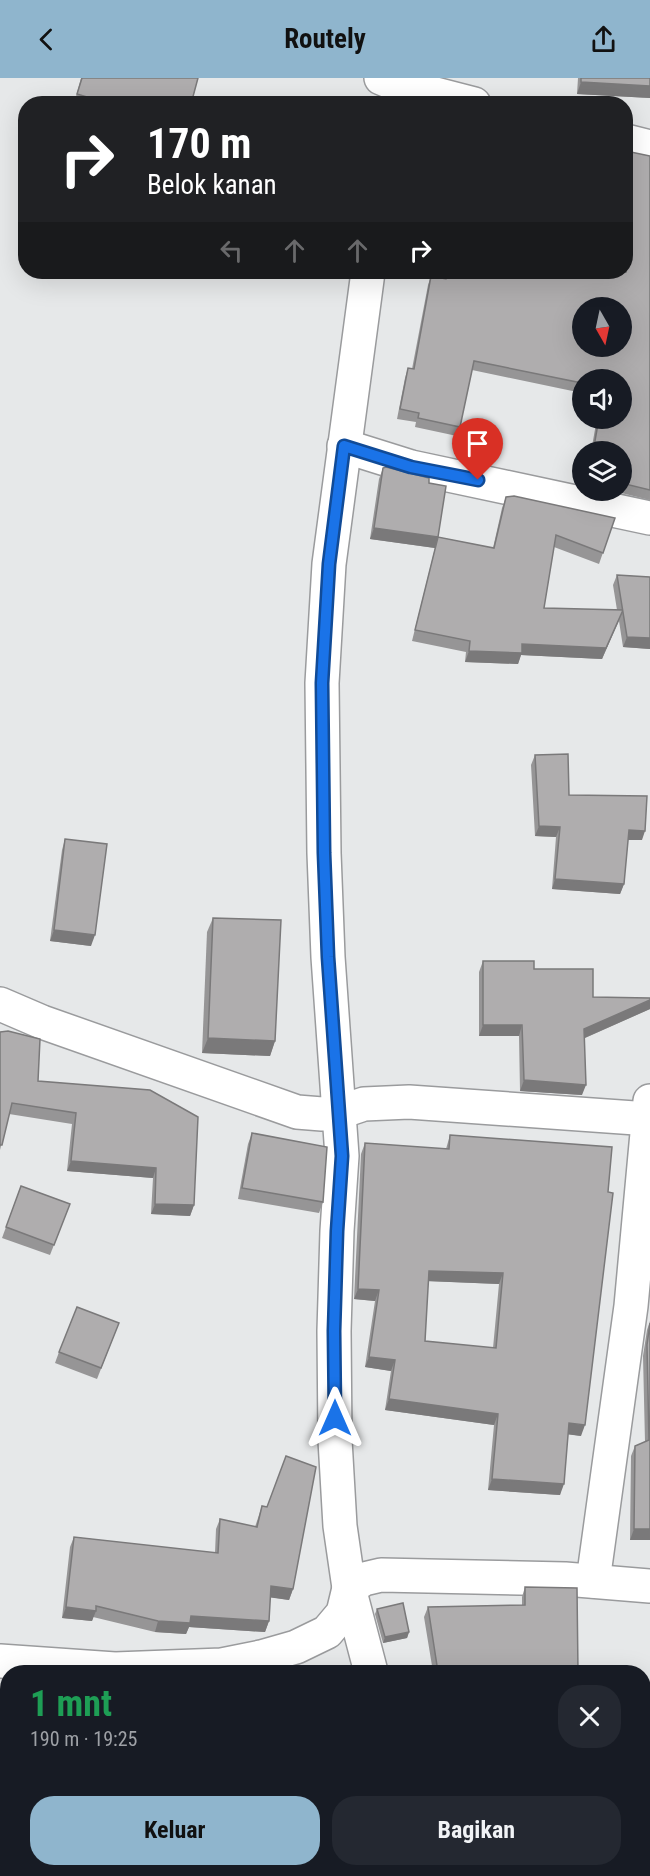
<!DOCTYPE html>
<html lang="id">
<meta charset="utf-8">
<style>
:root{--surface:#171b24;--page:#242831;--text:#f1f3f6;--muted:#9ea1a6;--accent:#8fb5cd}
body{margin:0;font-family:"Roboto Condensed",sans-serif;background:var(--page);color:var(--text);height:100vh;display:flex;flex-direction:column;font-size:22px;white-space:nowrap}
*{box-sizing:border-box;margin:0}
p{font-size:20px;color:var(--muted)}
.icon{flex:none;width:33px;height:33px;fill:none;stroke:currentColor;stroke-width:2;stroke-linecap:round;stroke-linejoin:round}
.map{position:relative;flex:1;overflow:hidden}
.sheet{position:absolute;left:0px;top:1587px;width:651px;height:212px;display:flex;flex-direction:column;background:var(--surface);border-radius:24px 24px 0 0;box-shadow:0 6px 24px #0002}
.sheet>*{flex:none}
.top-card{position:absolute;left:18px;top:18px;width:615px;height:183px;border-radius:24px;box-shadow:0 6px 24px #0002;background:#202124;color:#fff;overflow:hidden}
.needle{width:39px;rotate:171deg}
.controls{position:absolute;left:572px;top:219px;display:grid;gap:12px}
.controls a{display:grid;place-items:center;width:60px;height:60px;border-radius:50%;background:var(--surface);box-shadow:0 6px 24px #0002;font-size:30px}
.pin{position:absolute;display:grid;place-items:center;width:51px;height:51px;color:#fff;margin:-62px -26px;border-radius:50% 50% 50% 0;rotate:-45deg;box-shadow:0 0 6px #0007}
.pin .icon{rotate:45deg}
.me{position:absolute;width:66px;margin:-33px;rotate:0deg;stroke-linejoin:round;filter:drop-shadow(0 0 4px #0008)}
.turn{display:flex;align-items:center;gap:21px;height:126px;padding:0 30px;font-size:27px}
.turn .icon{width:78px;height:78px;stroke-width:2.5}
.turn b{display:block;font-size:42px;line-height:51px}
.lanes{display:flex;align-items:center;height:57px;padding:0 30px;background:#0003;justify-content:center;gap:30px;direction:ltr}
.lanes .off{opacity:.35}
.round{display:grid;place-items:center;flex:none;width:63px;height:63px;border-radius:24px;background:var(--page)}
.overview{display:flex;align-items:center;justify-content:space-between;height:102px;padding:0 30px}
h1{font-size:36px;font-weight:700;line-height:45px;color:#1e9e55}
.primary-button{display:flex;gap:12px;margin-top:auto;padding:12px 30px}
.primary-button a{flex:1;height:69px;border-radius:24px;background:var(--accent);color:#111;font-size:24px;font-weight:700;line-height:69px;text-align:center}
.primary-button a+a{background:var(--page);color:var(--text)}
header{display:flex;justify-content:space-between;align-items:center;height:78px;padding:0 30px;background:var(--accent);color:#111;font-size:27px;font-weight:700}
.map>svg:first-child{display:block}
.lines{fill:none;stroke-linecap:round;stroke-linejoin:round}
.minor-casing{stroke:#9a9b9d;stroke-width:36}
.minor{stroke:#fff;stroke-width:33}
.wall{fill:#969596;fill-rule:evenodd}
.shaded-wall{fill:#7a797a}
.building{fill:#afadae;stroke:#7a797a;stroke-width:1.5;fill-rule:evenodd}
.route-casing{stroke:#114b97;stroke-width:15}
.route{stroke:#1a73e8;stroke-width:10}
</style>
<header><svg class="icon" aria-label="back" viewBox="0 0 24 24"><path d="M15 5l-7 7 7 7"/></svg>Routely<svg class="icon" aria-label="share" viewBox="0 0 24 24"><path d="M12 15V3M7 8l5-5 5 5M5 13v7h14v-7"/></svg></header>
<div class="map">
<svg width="650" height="1798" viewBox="0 0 650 1798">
<rect width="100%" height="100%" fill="#e6e8e9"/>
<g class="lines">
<g class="minor-casing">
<g id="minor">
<path d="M381 0 393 5 474 26"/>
<path d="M626 63 650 69"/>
<path d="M368 194 329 486 322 605 324 775 328 879 342 1078 337 1153 334 1253 335 1362 340 1448 349 1510 371 1594"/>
<path d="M344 368 411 389 650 440"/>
<path d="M0 926 42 944 297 1034 322 1036 340 1034 364 1026 409 1024 650 1041"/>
<path d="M593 1503 631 1228 650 1023"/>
<path d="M0 1583 115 1591 222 1587 261 1579 296 1569 327 1554 343 1535 349 1510 364 1501 381 1497 565 1501 650 1508"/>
<path d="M430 1791 435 1798"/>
<path d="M75 1798 76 1791"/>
</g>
</g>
<use href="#minor" class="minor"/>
</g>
<g class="wall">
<path d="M81 0H198L191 26H74Z"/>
<path d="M578 0H650V20L577 16Z"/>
<path d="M650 78V422L609 412H621V374H591L597 340H621V302H582V315L472 292 460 349 457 358 415 349 416 344 397 341 405 300 408 290 412 291 428 207 431 198 445 200 447 194H626Z"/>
<path d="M383 390 429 405 438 459 493 470 502 430 506 419 615 440 599 486 554 469 544 530 617 532 613 507 617 497 650 499V571L623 569 619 543 602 581 521 577 518 586 465 584 466 574 412 563 435 470 370 461 379 401Z"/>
<path d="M535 677 569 717 642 762H628L624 806 620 816 552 811 556 759 535 758 531 687Z"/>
<path d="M65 761 91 868 50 863 62 772Z"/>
<path d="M213 840 275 963 270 978 202 975 207 854Z"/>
<path d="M483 883 534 891 593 919 650 931 585 960 582 1017 520 1013 519 958H479V894Z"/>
<path d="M0 954 38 1003 150 1012 194 1127 190 1138 151 1136 153 1100 67 1093 72 1046 9 1036 0 1072Z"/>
<path d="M252 1055 323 1124 319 1135 238 1121 248 1066Z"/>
<path d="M450 1057 581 1358 568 1356 560 1417 488 1412 494 1347 385 1332 391 1293 365 1289 375 1223 354 1221 361 1076 365 1065 446 1071ZM428 1203 499 1206 493 1270 425 1263Z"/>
<path d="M21 1108 70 1126 50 1177 2 1160Z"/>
<path d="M650 1243V1462H630L631 1378 635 1368 645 1364 643 1278 647 1252Z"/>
<path d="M119 1245 97 1301 55 1285 59 1274Z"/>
<path d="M262 1428 293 1511 289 1522 270 1519 269 1543 265 1554 189 1549 186 1556 155 1554 93 1539 92 1543 62 1540 70 1469 74 1459 215 1475 216 1451 220 1441 255 1449Z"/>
<path d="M525 1509 578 1594H433L424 1539 428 1529 522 1527V1519Z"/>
<path d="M377 1531 409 1554 407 1560 383 1565 375 1536Z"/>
<path d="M8 1790V1791H62L63 1797 7 1798Z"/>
</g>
<g class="shaded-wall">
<path d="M581 4 650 8V20L577 16Z"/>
<path d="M374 450 438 459 435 470 370 461Z"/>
<path d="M623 532 602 581 521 577 518 586 465 584 469 573Z"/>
<path d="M627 559 650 560V571L623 569Z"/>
<path d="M539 748 560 749 556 759 535 758Z"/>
<path d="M629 752 645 753 642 762H626Z"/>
<path d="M555 801 624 806 620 816 552 811Z"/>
<path d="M54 852 95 857 91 868 50 863Z"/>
<path d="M650 922V931L580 962 584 951Z"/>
<path d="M483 947H522L519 958H479Z"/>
<path d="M208 960 275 963 270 978 202 975Z"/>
<path d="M524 1002 586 1007 582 1017 520 1013Z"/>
<path d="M71 1083 156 1090 153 1100 67 1093Z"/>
<path d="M155 1126 194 1127 190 1138 151 1136Z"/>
<path d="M429 1193 503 1195 499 1206 425 1203Z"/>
<path d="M358 1211 379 1212 375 1223 354 1221Z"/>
<path d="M369 1279 395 1282 391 1293 365 1289Z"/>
<path d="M389 1321 498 1336 494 1347 385 1332Z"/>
<path d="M569 1345 585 1347 581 1358 565 1356Z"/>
<path d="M492 1401 564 1406 560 1417 488 1412Z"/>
<path d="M634 1451H650V1462H630Z"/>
<path d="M271 1508 293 1511 289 1522 267 1519Z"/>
<path d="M66 1529 96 1533 92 1543 62 1540Z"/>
<path d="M191 1538 269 1543 265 1554 189 1549 186 1556 155 1554 158 1543Z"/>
<path d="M409 1554 407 1560 383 1565 385 1559Z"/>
</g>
<g class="building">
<path d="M82 0H198L191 26H110L77 16Z"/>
<path d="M581 0H650V8L581 4Z"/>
<path d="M626 73 650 78V412L621 405V374H593L599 340H621V302H582V305L474 283 460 349 418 340 419 335 400 331 408 290 414 291 431 198 446 201 448 194H626ZM582 230H621V268H582Z"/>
<path d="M386 389 429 400V405L446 408 438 459 374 450 383 390Z"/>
<path d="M514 418 615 440 603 475 556 457 544 530 623 532 606 570 522 566V575L469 573 470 563 415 552 438 459 494 470 506 419Z"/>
<path d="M617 497 650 499V560L627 559Z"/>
<path d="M568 676 569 717 647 718 645 753 629 752 624 806 555 801 560 749 539 748 535 677Z"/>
<path d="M65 761 107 766 95 857 54 852Z"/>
<path d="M213 840 281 842 275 963 208 960Z"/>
<path d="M483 883H534V891H593V919L650 920V922L584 951 586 1007 524 1002 522 947H483Z"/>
<path d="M8 953 40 961 38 1003 150 1012 198 1039 194 1127 155 1126 156 1090 71 1083 76 1035 12 1025 2 1067H0V954Z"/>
<path d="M252 1055 327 1069 323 1124 242 1110Z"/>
<path d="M450 1057 612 1069 608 1114 613 1115 585 1347 569 1345 564 1406 492 1401 498 1336 389 1321 395 1282 369 1279 379 1212 358 1211 365 1065 449 1071ZM429 1193 503 1195 496 1270 425 1263Z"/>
<path d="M21 1108 70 1126 54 1167 6 1149Z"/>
<path d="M77 1229 119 1245 101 1290 59 1274Z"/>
<path d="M650 1245V1451H634L635 1368 649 1362 647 1267Z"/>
<path d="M286 1378 316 1389 293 1511 271 1508 269 1543 191 1538 190 1545 158 1543 96 1528V1533L66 1529 74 1459 218 1475 220 1441 257 1449 262 1428 267 1429Z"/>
<path d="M525 1509 577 1510 578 1594H438L428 1529 525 1527Z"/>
<path d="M403 1525 409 1554 385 1559 377 1531Z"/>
<path d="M10 1791H62L63 1797 51 1795V1798H9Z"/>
<path d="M96 1791H136L135 1798H94Z"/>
</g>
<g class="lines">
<g class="route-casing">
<path id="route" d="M335 1340 334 1253 337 1153 342 1078 328 879 324 775 322 605 329 486 344 368 411 389 478 402"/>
</g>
<use href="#route" class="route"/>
</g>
</svg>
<div class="controls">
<a><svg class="needle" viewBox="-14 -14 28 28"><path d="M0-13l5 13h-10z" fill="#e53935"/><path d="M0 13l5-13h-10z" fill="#9ea1a6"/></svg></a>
<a><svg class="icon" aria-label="sound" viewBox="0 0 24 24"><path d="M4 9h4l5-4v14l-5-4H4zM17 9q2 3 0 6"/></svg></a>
<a><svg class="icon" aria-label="layers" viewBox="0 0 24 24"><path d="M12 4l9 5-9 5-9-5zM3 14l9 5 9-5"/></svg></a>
</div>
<div class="pin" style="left:478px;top:402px;background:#d93025"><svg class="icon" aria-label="arrive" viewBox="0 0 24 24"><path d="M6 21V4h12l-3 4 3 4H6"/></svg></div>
<svg class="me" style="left:335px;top:1340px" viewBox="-20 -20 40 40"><path d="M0-17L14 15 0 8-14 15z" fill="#1a73e8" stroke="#fff" stroke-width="4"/></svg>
<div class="top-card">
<div class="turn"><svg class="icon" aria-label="right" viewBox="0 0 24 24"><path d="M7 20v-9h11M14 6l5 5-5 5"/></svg><div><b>170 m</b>Belok kanan</div></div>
<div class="lanes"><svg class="icon off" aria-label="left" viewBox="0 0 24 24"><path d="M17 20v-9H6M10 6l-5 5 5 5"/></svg><svg class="icon off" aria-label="ahead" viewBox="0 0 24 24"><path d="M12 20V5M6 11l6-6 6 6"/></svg><svg class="icon off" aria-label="ahead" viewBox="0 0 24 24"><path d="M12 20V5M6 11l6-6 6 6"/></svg><svg class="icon" aria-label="right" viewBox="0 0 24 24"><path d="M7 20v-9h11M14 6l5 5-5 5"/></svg></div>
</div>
<section class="sheet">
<div class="overview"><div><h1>1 mnt</h1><p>190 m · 19:25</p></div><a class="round"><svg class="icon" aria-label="close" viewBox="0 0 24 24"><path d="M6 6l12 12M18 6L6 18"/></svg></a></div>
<div class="primary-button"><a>Keluar</a><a>Bagikan</a></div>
</section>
</div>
